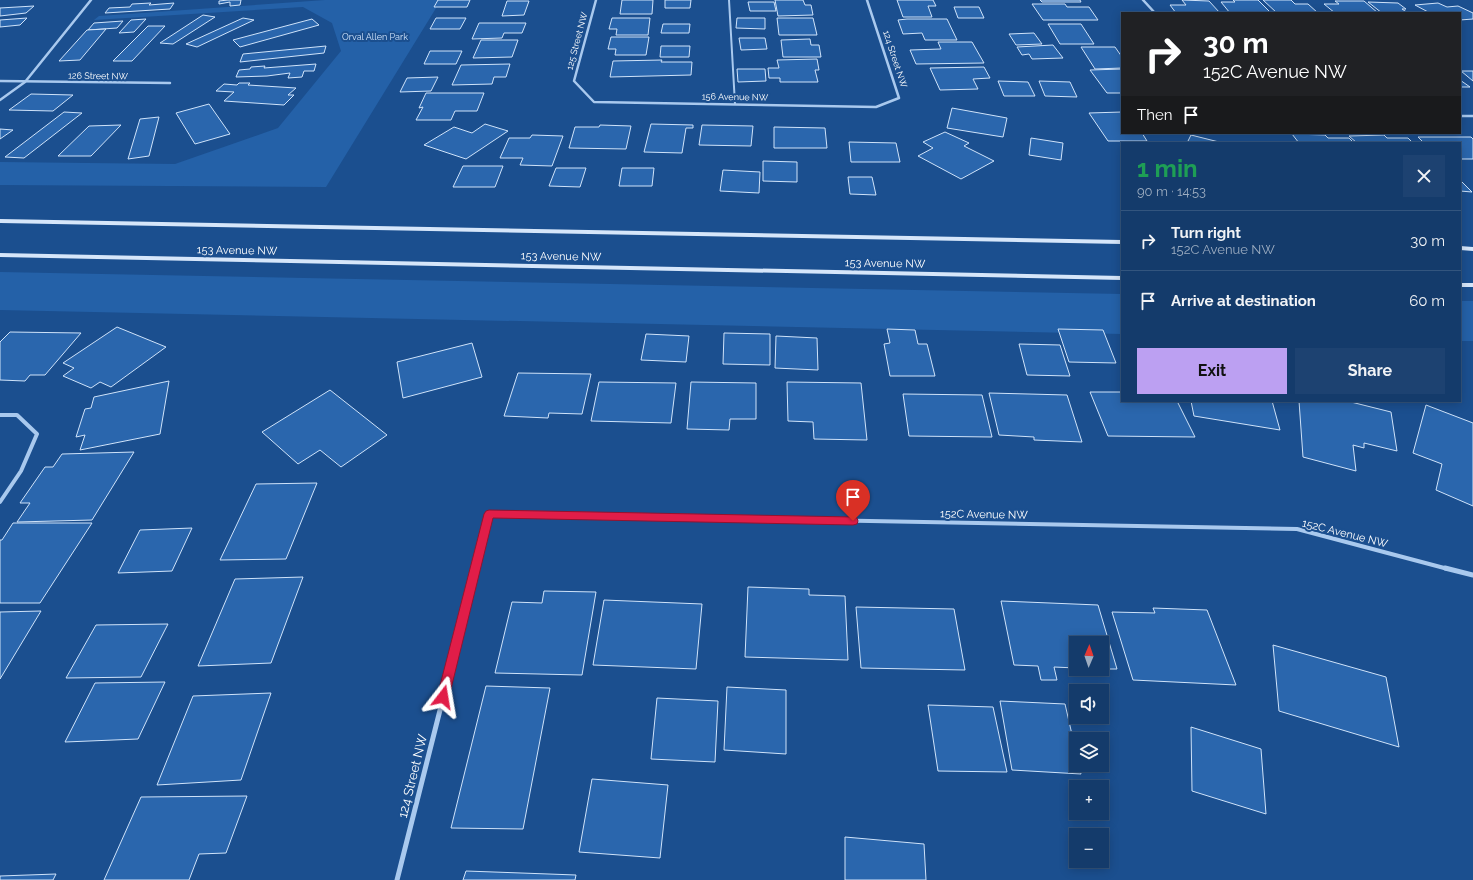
<!DOCTYPE html>
<meta charset="utf-8">
<style>
:root{--surface:#143b6b;--page:#1d4271;--text:#f1f3f6;--muted:#9dadc1;--line:#33557e;--accent:#bca0f2}
body{margin:0;font-family:Raleway,sans-serif;background:var(--page);color:var(--text);height:100vh;display:flex;flex-direction:column;font-size:15px;white-space:nowrap}
*{box-sizing:border-box;margin:0}
p{font-size:13px;color:var(--muted)}
.icon{flex:none;width:22px;height:22px;fill:none;stroke:currentColor;stroke-width:2;stroke-linecap:round;stroke-linejoin:round}
.map{position:relative;flex:1;overflow:hidden}
.sheet{position:absolute;left:1121px;top:142px;width:340px;height:260px;display:flex;flex-direction:column;background:var(--surface);border-radius:0px;box-shadow:0 2px 10px #0003,0 0 0 1px var(--line)}
.sheet>*{flex:none}
.banner{position:absolute;left:1121px;top:12px;width:340px;height:122px;border-radius:0px;box-shadow:0 2px 10px #0003,0 0 0 1px var(--line);background:#202124;color:#fff;overflow:hidden}
.needle{width:26px;rotate:2deg}
.buttons{position:absolute;left:1069px;top:636px;display:grid;gap:8px}
.buttons a{display:grid;place-items:center;width:40px;height:40px;border-radius:0px;background:var(--surface);box-shadow:0 2px 10px #0003,0 0 0 1px var(--line);font-size:20px}
.pin{position:absolute;display:grid;place-items:center;width:34px;height:34px;color:#fff;margin:-41px -17px;border-radius:50% 50% 50% 0;rotate:-45deg;box-shadow:0 0 4px #0007}
.pin .icon{rotate:45deg}
.me{position:absolute;width:44px;margin:-22px;rotate:14deg;stroke-linejoin:round;filter:drop-shadow(0 0 3px #0008)}
.turn{display:flex;align-items:center;gap:14px;height:84px;padding:0 16px;font-size:18px}
.turn .icon{width:52px;height:52px;stroke-width:2.5}
.turn b{display:block;font-size:28px;line-height:34px}
.then{display:flex;align-items:center;height:38px;padding:0 16px;background:#0003;gap:8px;font-size:15px}
.round{display:grid;place-items:center;flex:none;width:42px;height:42px;border-radius:0px;background:var(--page)}
.overview{display:flex;align-items:center;justify-content:space-between;height:68px;padding:0 16px}
h1{font-size:24px;font-weight:700;line-height:30px;color:#1e9e55}
.action{display:flex;gap:8px;margin-top:auto;padding:8px 16px}
.action a{flex:1;height:46px;border-radius:0px;background:var(--accent);color:#111;font-size:16px;font-weight:700;line-height:46px;text-align:center}
.action a+a{background:var(--page);color:var(--text)}
ul{padding:0;list-style:none}
li{display:flex;align-items:center;gap:12px;height:60px;padding:0 16px;border-top:1px solid var(--line)}
li div{flex:1}
li b{display:block;font-size:15px}
li em{font-style:normal}
.map>svg:first-child{display:block}
.green{fill:#2461a8}
.building{fill:#2a66ad;stroke:#cfe3fa}
.lines{fill:none;stroke-linecap:round;stroke-linejoin:round}
.lane{stroke:#a9c9ee;stroke-width:2}
.street-far2{stroke:#a9c9ee;stroke-width:2.5}
.street-far1{stroke:#a9c9ee;stroke-width:4}
.street{stroke:#a9c9ee;stroke-width:5}
.secondary{fill:#d6e6fa;fill-rule:evenodd}
.route{fill:#e11d48;stroke:#92132f}
.labels{text-anchor:middle;stroke-width:4;stroke-linejoin:round;paint-order:stroke}
.far-park-label{font-size:9px;fill:#cfe3fa;stroke:#1b4f8f}
.far-street-label{font-size:9px;fill:#fff;stroke:#1b4f8f}
.street-label{font-size:11px;fill:#fff;stroke:#1b4f8f}
.near-street-label{font-size:13px;fill:#fff;stroke:#1b4f8f}
</style>
<div class="map">
<svg width="1473" height="880" viewBox="0 0 1473 880">
<rect width="100%" height="100%" fill="#1b4f8f"/>
<g class="green">
<path d="M325 0H441L326 187 0 185V162L175 164 278 128 341 51 332 23 303 7 94 20 99 16Z"/>
<path d="M0 272 1122 294V334L0 310Z"/>
<rect x="1460" y="301" width="13" height="40"/>
</g>
<g class="building">
<path d="M228 0H241L240 5 230 6V2L219 4V1Z"/>
<path d="M438 0H470L467 7H434Z"/>
<path d="M622 0H653L652 14H620Z"/>
<path d="M665 0H691L690 8H665Z"/>
<path d="M775 0H803L805 5H811L813 15 778 16Z"/>
<path d="M897 0H933L936 6H928L932 17H903Z"/>
<path d="M1040 0H1080L1081 2H1042Z"/>
<path d="M1182 0 1209 1 1220 13H1176L1170 5H1186Z"/>
<path d="M1233 0H1258L1271 13H1230L1221 2H1235Z"/>
<path d="M1263 0H1291L1295 4H1308L1318 13H1277Z"/>
<path d="M507 1H529L524 15 502 16Z"/>
<path d="M1335 1H1364L1378 13H1335L1324 4H1339Z"/>
<path d="M748 2H774L776 11H750Z"/>
<path d="M1368 2 1398 3 1406 9H1402L1408 13H1382Z"/>
<path d="M151 3 149 5 174 3 170 9 105 13 109 8 130 7 132 4Z"/>
<path d="M1438 3 1447 7 1458 6 1473 13V19L1460 20V13H1430L1415 5Z"/>
<path d="M1032 4H1065L1067 7H1089L1098 20H1043Z"/>
<path d="M34 6 26 13 0 16V8Z"/>
<path d="M954 7H979L984 18H958Z"/>
<path d="M203 15 215 17 173 44 160 43Z"/>
<path d="M27 18 20 25 0 27V20Z"/>
<path d="M243 18 254 20 197 47 186 44Z"/>
<path d="M436 18H466L460 29H430Z"/>
<path d="M612 18H650L648 35H616L617 29H609Z"/>
<path d="M737 18H765V29L736 28Z"/>
<path d="M777 18H813L817 35H779Z"/>
<path d="M146 19 134 32 119 33 131 20Z"/>
<path d="M312 19 319 25 240 47 233 40Z"/>
<path d="M907 19H947L957 40H925L922 33 903 34 898 20Z"/>
<path d="M123 21 117 28 88 30 94 23Z"/>
<path d="M479 23H526L522 33H504L502 38 472 39Z"/>
<path d="M663 24H690L689 33H661Z"/>
<path d="M1048 24H1081L1094 44H1060Z"/>
<path d="M148 26H165L132 61H113Z"/>
<path d="M106 29 80 60 59 61 87 30Z"/>
<path d="M1034 33 1042 44 1016 45 1009 34Z"/>
<path d="M611 37H649L646 55H615L616 49H608Z"/>
<path d="M739 38H765L767 49 741 50Z"/>
<path d="M810 39 811 45H819L821 57H783L781 40Z"/>
<path d="M481 40H518L512 57 473 58Z"/>
<path d="M938 42H972L984 63 916 64 910 50 941 49Z"/>
<path d="M1053 45 1063 58 1032 59 1029 54 1022 55 1017 47Z"/>
<path d="M326 46 324 53 240 62 243 54Z"/>
<path d="M661 46H690L689 57H660Z"/>
<path d="M1081 47H1115L1122 57V68L1095 69Z"/>
<path d="M430 51H462L456 64H424Z"/>
<path d="M817 59 819 70H815L818 82H780V78H769L768 68H779L777 60Z"/>
<path d="M662 60 661 62H692L691 75 610 77 613 61Z"/>
<path d="M316 64 314 71H304L302 77 288 78 290 73 267 76 236 77 239 70 250 69 251 67 265 66 264 68Z"/>
<path d="M510 64 506 77H494L492 84 452 85 461 65Z"/>
<path d="M984 67 990 78 973 79 978 89 940 90 930 68Z"/>
<path d="M737 69H765L766 81 738 82Z"/>
<path d="M1122 69V93H1107L1090 70Z"/>
<path d="M1461 71H1473V81Z"/>
<path d="M438 77 431 91 400 92 407 78Z"/>
<path d="M1460 80 1470 87H1460Z"/>
<path d="M998 81 1028 82 1035 96H1004Z"/>
<path d="M1039 81 1070 82 1077 97 1045 96Z"/>
<path d="M239 83H250L248 85 296 88 288 95H294L284 105 224 101 234 92 216 91 224 84 237 85Z"/>
<path d="M426 93H484L477 111H455L451 120H416L423 107 419 108Z"/>
<path d="M31 94 73 95 53 111 9 110Z"/>
<path d="M209 104 230 134 195 144 176 113Z"/>
<path d="M952 108 1007 118 1003 137 947 128Z"/>
<path d="M64 112 82 113 24 158 5 157Z"/>
<path d="M1122 112V133H1142L1147 141H1108L1089 113Z"/>
<path d="M159 117 149 156 128 159 140 119Z"/>
<path d="M485 124 508 131 466 159 424 145 454 127 472 133Z"/>
<path d="M651 124 693 125V128H686L682 153 644 152Z"/>
<path d="M121 125 91 156H58L89 126Z"/>
<path d="M600 125 631 126 626 149 569 148 575 127H599Z"/>
<path d="M702 125 753 126 751 146 699 145Z"/>
<path d="M774 127 825 128 827 148H774Z"/>
<path d="M0 129 13 130 0 139Z"/>
<path d="M945 132 969 143 964 146 994 161 961 179 918 156 933 148 923 142Z"/>
<path d="M1292 134 1325 135 1328 138H1349L1354 143H1299Z"/>
<path d="M532 135 563 136 552 166 520 165 523 158H500L509 138H530Z"/>
<path d="M1191 135 1223 143H1187Z"/>
<path d="M1384 135 1387 138H1408L1413 143H1357L1349 136Z"/>
<path d="M1418 137H1471L1473 139V159H1460V143H1424Z"/>
<path d="M1031 138 1063 143 1061 160 1029 155Z"/>
<path d="M849 142 896 143 900 162H851Z"/>
<path d="M763 161 797 162V182L763 181Z"/>
<path d="M463 166H503L495 187H453Z"/>
<path d="M556 168H586L580 187 549 186Z"/>
<path d="M622 168H654L652 186H619Z"/>
<path d="M723 170 760 172 759 193 720 191Z"/>
<path d="M848 177H872L876 195 850 194Z"/>
<path d="M1460 180 1472 192 1460 191Z"/>
<path d="M117 327 166 347 111 387 100 382 91 388 63 376 74 368 63 363Z"/>
<path d="M887 329 915 330 918 344H927L935 376H890L884 344 890 343Z"/>
<path d="M1058 329 1103 330 1116 363 1069 362Z"/>
<path d="M10 332 81 333 45 375H30L25 381 0 380V342Z"/>
<path d="M724 333 770 334V365L723 364Z"/>
<path d="M646 334 689 336 686 362 641 360Z"/>
<path d="M776 336 817 338 818 370 775 368Z"/>
<path d="M472 343 482 377 403 398 397 362Z"/>
<path d="M1019 344 1060 345 1070 376 1027 375Z"/>
<path d="M518 373 591 374 582 414 549 413 548 418 504 416Z"/>
<path d="M169 381 160 434 80 450 85 435 76 437 85 409 91 408 94 397Z"/>
<path d="M599 382 676 383 671 423 591 421Z"/>
<path d="M691 382 756 383V419H730L729 430 687 429Z"/>
<path d="M787 382 861 383 867 440 814 439 813 422 788 421Z"/>
<path d="M330 390 387 435 341 467 320 450 298 464 262 432Z"/>
<path d="M1090 392H1122V401H1177L1195 437 1108 436Z"/>
<path d="M989 393 1067 395 1082 442 1034 440V437L999 435Z"/>
<path d="M903 394 982 395 992 437 909 436Z"/>
<path d="M1191 401H1272L1280 430 1194 416Z"/>
<path d="M1299 401H1347L1391 412 1397 451 1364 443V448L1353 445 1356 471 1303 457Z"/>
<path d="M1426 405 1473 423V506L1436 490 1442 464 1413 453Z"/>
<path d="M134 452 92 520 17 522 30 503H20L45 467H53L62 454Z"/>
<path d="M317 483 286 559 220 560 256 484Z"/>
<path d="M13 523H92L40 603H0V540H2Z"/>
<path d="M192 528 172 571 118 573 140 530Z"/>
<path d="M303 577 271 663 198 666 235 579Z"/>
<path d="M748 587 809 589V595L845 596 848 660 745 657Z"/>
<path d="M544 591 596 592 582 675 495 673 512 602 542 603Z"/>
<path d="M604 600 702 604 696 669 593 665Z"/>
<path d="M1001 601 1098 605 1117 669H1102V643H1076V668L1054 667 1057 680H1041L1038 666 1014 665Z"/>
<path d="M856 607 954 609 965 670 861 668Z"/>
<path d="M1153 608 1207 610 1236 685 1133 680 1112 612 1155 613Z"/>
<path d="M41 611 0 679V612Z"/>
<path d="M168 624 141 677 66 678 96 625Z"/>
<path d="M1273 645 1386 677 1399 747 1279 711Z"/>
<path d="M165 682 138 739 65 742 95 683Z"/>
<path d="M486 686 550 688 523 829 451 828Z"/>
<path d="M727 687 786 690V754L724 750Z"/>
<path d="M271 693 241 780 157 785 193 696Z"/>
<path d="M657 698 718 701 715 762 651 759Z"/>
<path d="M1000 701 1065 704 1076 752V765H1079L1081 774 1012 770Z"/>
<path d="M928 705 993 707 1007 772 938 771Z"/>
<path d="M1191 727 1261 749 1266 814 1192 791Z"/>
<path d="M592 779 668 785 660 858 579 852Z"/>
<path d="M247 796 226 853 199 854 189 880H104L141 797Z"/>
<path d="M845 837 924 844 926 880H845Z"/>
<path d="M466 871 576 875 575 880H463Z"/>
<path d="M56 874 53 880H0V876Z"/>
</g>
<g class="lines">
<path class="lane" d="M729 0 735 104"/>
<g class="street-far2">
<path d="M596 0 574 81 594 102 876 107 899 98 867 0"/>
<path d="M1143 0 1155 13"/>
<path d="M0 81 170 83"/>
<path d="M0 100 25 82 91 0"/>
<path d="M1460 116H1473"/>
</g>
<g class="street-far1">
<path d="M0 415H17L37 434 21 471 0 502"/>
<path d="M475 569 489 514 1297 529 1448 569"/>
</g>
<g class="street">
<path d="M1445 568 1473 575"/>
<path d="M397 880 476 568"/>
</g>
<g class="secondary">
<path d="M0 219 1122 240V244L0 223Z"/>
<path d="M1460 246 1473 247V251L1460 250Z"/>
<path d="M0 253 1122 276V280L0 257Z"/>
<rect x="1460" y="283" width="13" height="4"/>
</g>
</g>
<path class="route" d="M489 510 853 517 857 518 858 521 857 524 853 525 493 518 449 697 447 701 443 703 439 701 437 697 484 514 486 511Z"/>
<g class="labels">
<g class="far-park-label">
<text x="375" y="40">Orval Allen Park</text>
</g>
<g class="far-street-label">
<text transform="translate(577 41) rotate(-75)" y="3">125 Street NW</text>
<text transform="translate(895 59) rotate(72)" y="3">124 Street NW</text>
<text transform="translate(98 76) rotate(1)" y="3">126 Street NW</text>
<text transform="translate(735 97) rotate(1)" y="3">156 Avenue NW</text>
</g>
<g class="street-label">
<text transform="translate(237 250) rotate(1)" y="4">153 Avenue NW</text>
<text transform="translate(561 256) rotate(1)" y="4">153 Avenue NW</text>
<text transform="translate(885 263) rotate(1)" y="4">153 Avenue NW</text>
<text transform="translate(984 514) rotate(1)" y="4">152C Avenue NW</text>
<text transform="translate(1345 533) rotate(14)" y="4">152C Avenue NW</text>
</g>
<g class="near-street-label">
<text transform="translate(412 776) rotate(-76)" y="5">124 Street NW</text>
</g>
</g>
</svg>
<div class="buttons">
<a><svg class="needle" viewBox="-14 -14 28 28"><path d="M0-13l5 13h-10z" fill="#e53935"/><path d="M0 13l5-13h-10z" fill="#9dadc1"/></svg></a>
<a><svg class="icon" aria-label="sound" viewBox="0 0 24 24"><path d="M4 9h4l5-4v14l-5-4H4zM17 9q2 3 0 6"/></svg></a>
<a><svg class="icon" aria-label="layers" viewBox="0 0 24 24"><path d="M12 4l9 5-9 5-9-5zM3 14l9 5 9-5"/></svg></a>
<a>+</a>
<a>−</a>
</div>
<div class="pin" style="left:853px;top:521px;background:#d93025"><svg class="icon" aria-label="arrive" viewBox="0 0 24 24"><path d="M6 21V4h12l-3 4 3 4H6"/></svg></div>
<svg class="me" style="left:443px;top:697px" viewBox="-20 -20 40 40"><path d="M0-17L14 15 0 8-14 15z" fill="#e11d48" stroke="#fff" stroke-width="4"/></svg>
<div class="banner">
<div class="turn"><svg class="icon" aria-label="right" viewBox="0 0 24 24"><path d="M7 20v-9h11M14 6l5 5-5 5"/></svg><div><b>30 m</b>152C Avenue NW</div></div>
<div class="then">Then<svg class="icon" aria-label="arrive" viewBox="0 0 24 24"><path d="M6 21V4h12l-3 4 3 4H6"/></svg></div>
</div>
<section class="sheet">
<div class="overview"><div><h1>1 min</h1><p>90 m · 14:53</p></div><a class="round"><svg class="icon" aria-label="close" viewBox="0 0 24 24"><path d="M6 6l12 12M18 6L6 18"/></svg></a></div>
<ul>
<li><svg class="icon" aria-label="right" viewBox="0 0 24 24"><path d="M7 20v-9h11M14 6l5 5-5 5"/></svg><div><b>Turn right</b><p>152C Avenue NW</p></div><em>30 m</em></li>
<li><svg class="icon" aria-label="arrive" viewBox="0 0 24 24"><path d="M6 21V4h12l-3 4 3 4H6"/></svg><div><b>Arrive at destination</b></div><em>60 m</em></li>
</ul>
<div class="action"><a>Exit</a><a>Share</a></div>
</section>
</div>
